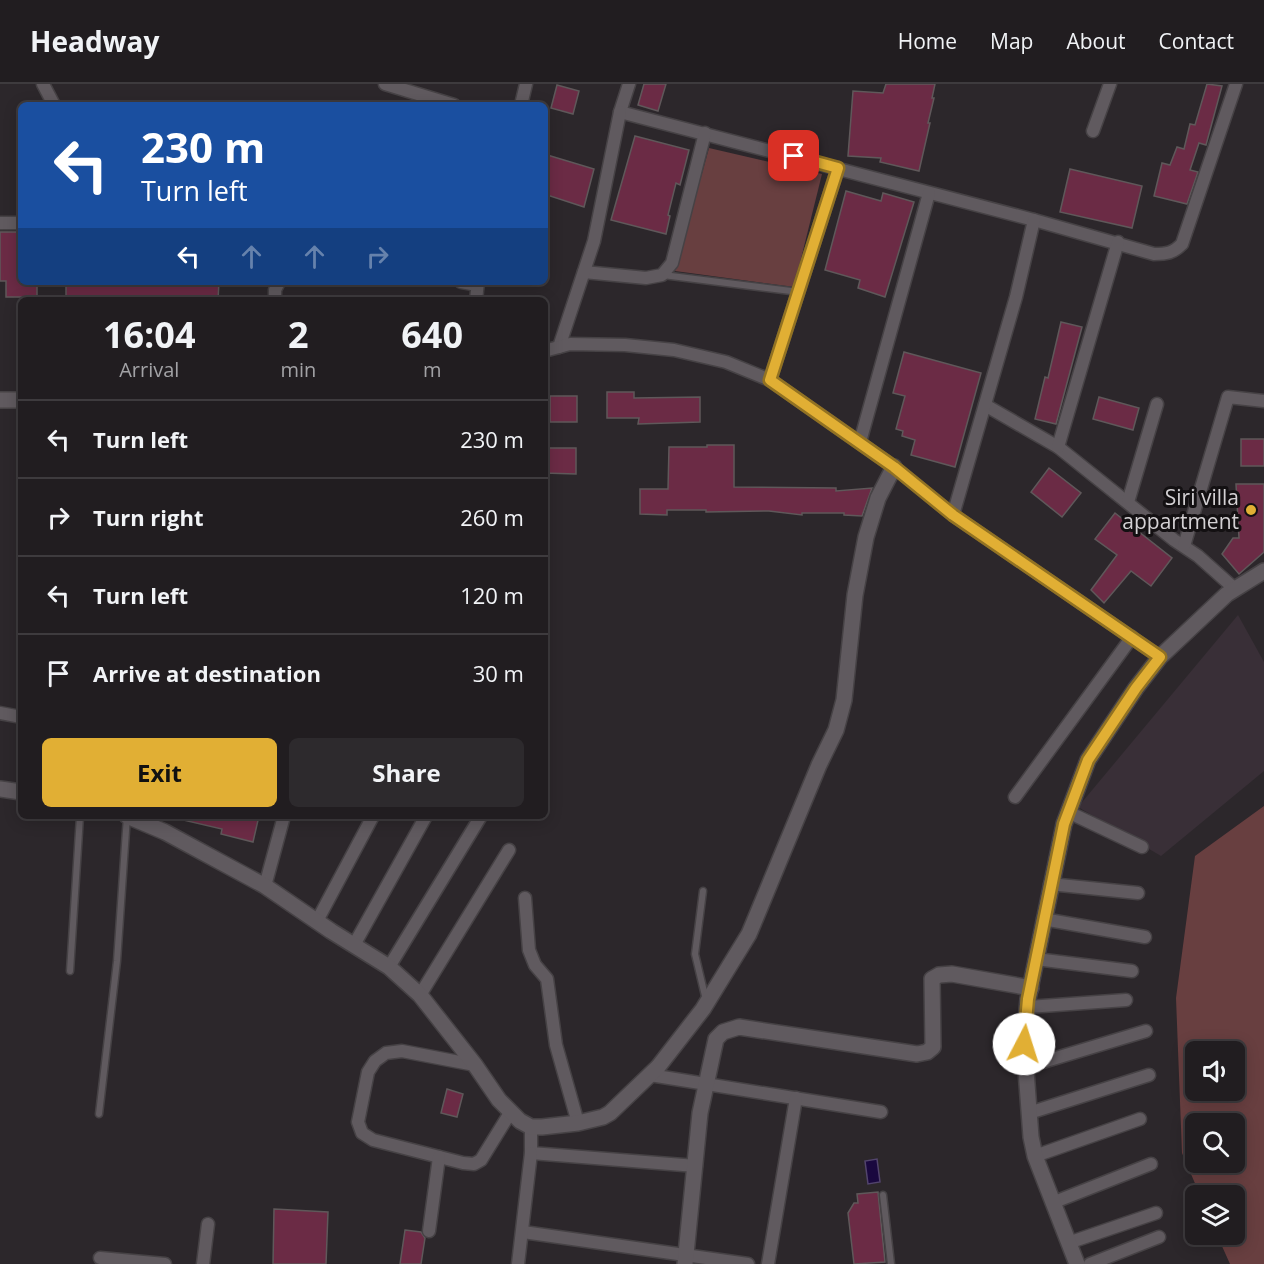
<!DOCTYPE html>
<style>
:root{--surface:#211d20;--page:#2d2a2d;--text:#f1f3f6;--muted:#a2a2a5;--line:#3e3b3e;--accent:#e1af34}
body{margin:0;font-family:"Open Sans",sans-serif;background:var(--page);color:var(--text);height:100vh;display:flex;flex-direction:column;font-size:22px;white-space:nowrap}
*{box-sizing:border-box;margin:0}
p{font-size:20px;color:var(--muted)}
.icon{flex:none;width:33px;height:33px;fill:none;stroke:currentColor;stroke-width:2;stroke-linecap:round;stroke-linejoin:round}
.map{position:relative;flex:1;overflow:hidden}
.drawer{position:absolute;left:18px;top:213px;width:530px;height:522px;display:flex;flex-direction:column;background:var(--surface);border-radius:9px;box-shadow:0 3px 15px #0003,0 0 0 2px var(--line)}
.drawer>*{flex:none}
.banner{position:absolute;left:18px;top:18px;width:530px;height:183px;border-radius:9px;box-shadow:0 3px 15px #0003,0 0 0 2px var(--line);background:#1a4fa0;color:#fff;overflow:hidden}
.fabs{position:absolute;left:1185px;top:957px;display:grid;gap:12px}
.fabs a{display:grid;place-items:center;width:60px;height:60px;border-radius:9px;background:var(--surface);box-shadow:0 3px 15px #0003,0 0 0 2px var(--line);font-size:30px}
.pin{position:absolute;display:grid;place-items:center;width:51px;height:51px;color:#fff;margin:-26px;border-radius:12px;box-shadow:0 3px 9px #0006}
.me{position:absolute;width:66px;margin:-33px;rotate:5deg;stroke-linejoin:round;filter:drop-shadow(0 0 4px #0008)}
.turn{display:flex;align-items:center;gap:21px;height:126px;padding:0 24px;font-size:27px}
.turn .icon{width:78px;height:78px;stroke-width:2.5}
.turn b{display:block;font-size:42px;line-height:51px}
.lanes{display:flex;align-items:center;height:57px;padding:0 24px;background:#0003;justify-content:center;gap:30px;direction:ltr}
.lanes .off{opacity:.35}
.eta{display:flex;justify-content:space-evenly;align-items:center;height:102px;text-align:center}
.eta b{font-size:36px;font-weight:700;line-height:42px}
.button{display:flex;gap:12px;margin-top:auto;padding:12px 24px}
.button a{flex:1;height:69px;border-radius:9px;background:var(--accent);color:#111;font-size:24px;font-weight:700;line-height:69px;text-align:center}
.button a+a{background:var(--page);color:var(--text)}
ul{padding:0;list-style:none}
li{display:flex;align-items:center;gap:18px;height:78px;padding:0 24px;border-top:2px solid var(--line)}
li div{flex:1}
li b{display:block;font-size:22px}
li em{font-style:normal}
header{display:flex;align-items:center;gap:36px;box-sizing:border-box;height:84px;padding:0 30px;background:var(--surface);border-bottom:2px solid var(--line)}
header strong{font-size:28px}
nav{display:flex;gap:33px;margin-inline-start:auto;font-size:21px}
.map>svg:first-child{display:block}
.built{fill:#392f37}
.green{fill:#683f40;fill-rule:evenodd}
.water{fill:#1a083f;stroke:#52446c;stroke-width:1.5}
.building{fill:#6b2b45;stroke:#5f585a;stroke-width:1.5}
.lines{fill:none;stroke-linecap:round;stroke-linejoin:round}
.service-casing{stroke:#464245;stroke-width:9}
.minor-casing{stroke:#464245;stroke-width:15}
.tertiary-casing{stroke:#464245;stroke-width:18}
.service{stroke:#605a5f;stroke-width:6}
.minor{stroke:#605a5f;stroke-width:12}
.tertiary{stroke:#605a5f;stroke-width:15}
.route-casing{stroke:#927222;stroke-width:15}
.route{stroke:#e1af34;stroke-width:10}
.poi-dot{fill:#e1af34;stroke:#131012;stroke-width:2}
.labels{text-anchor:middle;stroke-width:6;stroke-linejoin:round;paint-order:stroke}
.poi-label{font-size:21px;fill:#d4d1d4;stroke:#131012;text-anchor:end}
</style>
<header>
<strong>Headway</strong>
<nav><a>Home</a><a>Map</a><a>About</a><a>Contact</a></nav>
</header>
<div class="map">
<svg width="1264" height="1180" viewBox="0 0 1264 1180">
<rect width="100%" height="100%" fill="#2c272b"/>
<path class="built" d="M1238 531 1264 578V687L1161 772 1078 723Z"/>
<g class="green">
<path d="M709 64 822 90 794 203 675 187Z"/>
<path d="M1264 722V1180H1230L1217 1151 1234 1150V1112L1200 1111 1182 1069 1176 914 1195 772ZM1196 968H1234V1006H1196ZM1196 1040H1234V1078H1196Z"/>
</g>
<path class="water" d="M877 1075 880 1098 868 1100 865 1077Z"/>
<g class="building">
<path d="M644 0H666L658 27 638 21Z"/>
<path d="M886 0H935L932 14H934L928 39H930L919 87 880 78 881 74 848 72 853 7 883 9Z"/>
<path d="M1207 0 1222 2 1206 61 1199 59 1190 86 1198 88 1187 120 1154 112 1162 79 1170 81 1177 63 1184 65 1190 40 1195 41Z"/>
<path d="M557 1 579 7 573 30 551 24Z"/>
<path d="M635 52 689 66 680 101 676 99 668 131 670 132 666 150 611 136Z"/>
<path d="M544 70 594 85 584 123 544 110Z"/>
<path d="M1070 85 1142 102 1132 144 1060 128Z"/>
<path d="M846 107 881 117 883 109 914 118 885 213 858 204 860 196 825 186Z"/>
<path d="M0 148H21V198H37V213H6V197H0Z"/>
<path d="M66 198H219L218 216H66Z"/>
<path d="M1061 238 1082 243 1056 340 1035 335 1045 293 1048 294Z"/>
<path d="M904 268 981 289 955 383 911 371 915 356 902 352 903 347 896 345 905 312 893 309Z"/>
<path d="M607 308H634V314L700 313V338L638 340 639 334H607Z"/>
<rect x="550" y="312" width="27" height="26"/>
<path d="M1099 313 1139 324 1133 346 1093 335Z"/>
<rect x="1241" y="355" width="23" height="27"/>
<path d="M707 361H734V403L836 404V407L872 404 862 432 844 431V429H802V431L769 427 706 428V426H667V431L640 430V405H668L669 363H707Z"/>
<path d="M549 364H576V390L544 389V370H549Z"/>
<path d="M1049 384 1081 409 1062 433 1031 408Z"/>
<path d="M1236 400H1264V468L1239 490 1222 470 1233 454H1239Z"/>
<path d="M1115 429 1172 474 1151 502 1131 487 1104 519 1091 506 1117 471 1095 455Z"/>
<path d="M183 732H259L253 758 221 750 222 745 183 736Z"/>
<path d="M447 1005 463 1010 457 1033 441 1029Z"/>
<path d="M878 1108 885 1178 854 1180 848 1129 854 1119H858L857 1110Z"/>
<path d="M274 1125 328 1128 326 1180H273Z"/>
<path d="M405 1146 421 1148 425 1154 421 1180H400Z"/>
</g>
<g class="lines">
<g class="service-casing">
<g id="service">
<path d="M663 191 799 208"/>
<path d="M703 807 695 870 706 916"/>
<path d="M70 887 80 732"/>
<path d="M99 1030 117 877 127 732"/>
<path d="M883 1111 891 1180"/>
</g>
</g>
<g class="minor-casing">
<g id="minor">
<path d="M43 0 54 21"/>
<path d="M385 0 454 21"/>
<path d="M629 0 620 28 1034 136 1154 170C1167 170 1173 169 1182 160L1236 0"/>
<path d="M521 21 526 0"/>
<path d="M1093 47 1110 0"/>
<path d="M0 139H21"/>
<path d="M584 188 646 194 662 191 672 179 705 49"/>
<path d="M461 198 477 201"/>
<path d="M275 216V206L279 198"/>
<path d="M476 216 478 198"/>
<path d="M559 263 594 157 620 28"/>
<path d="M544 267 570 260 625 261 674 266 726 278 770 296 894 383 953 431 1160 573"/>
<path d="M770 296 838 84"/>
<path d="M985 321 1058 363 1174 456 1198 472 1235 505"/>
<path d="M860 358 929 109"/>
<path d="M1058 363 1118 158"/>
<path d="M1128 418 1157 320"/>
<path d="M953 431 1016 213 1034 136"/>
<path d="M1184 462 1228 313 1264 317"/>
<path d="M0 629 21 633"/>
<path d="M1015 713 1132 553"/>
<path d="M1068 728 1142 763"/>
<path d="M1050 800 1138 809"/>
<path d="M265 802 284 732"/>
<path d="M525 814 529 866 535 881 547 895 556 961 578 1039"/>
<path d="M1043 835 1145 853"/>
<path d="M317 837 373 732"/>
<path d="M354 861 426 732"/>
<path d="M1036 875 1132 887"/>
<path d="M389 883 481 732"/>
<path d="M420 911 509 766"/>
<path d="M1028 923 1126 916"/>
<path d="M475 981 402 967 386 969 375 977 368 988 358 1038 362 1049 373 1056 463 1079 474 1080 481 1076 510 1029"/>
<path d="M1026 983 1146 947"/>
<path d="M650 991 881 1028"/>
<path d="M1029 1029 1149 991"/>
<path d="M531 1043V1069L696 1082"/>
<path d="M1035 1072 1140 1035"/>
<path d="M1052 1119 1151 1080"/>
<path d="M429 1147 439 1073"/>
<path d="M523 1148 748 1180"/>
<path d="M1068 1159 1156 1129"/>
<path d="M100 1174 165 1180"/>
<path d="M203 1180 208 1140"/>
<path d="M518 1180 531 1069"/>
<path d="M768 1180 796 1014"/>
<path d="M1090 1180 1159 1153"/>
</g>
</g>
<g class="tertiary-casing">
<g id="tertiary">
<path d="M0 316H21"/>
<path d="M0 705 21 708"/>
<path d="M127 732 165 748 265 802 331 847 389 883 420 911 475 981 499 1016 520 1037 531 1043H542L578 1039 603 1033 610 1029 658 983 703 925 749 850 819 681 836 646 844 616 855 511 866 453 878 414 894 383"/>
<path d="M685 1180 700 1029 716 955 723 948 739 943 917 970 927 968 933 963 932 895 939 891 952 890 1031 904"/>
<path d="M1077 1180 1035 1072 1031 1053 1024 960 1028 915 1064 740 1088 676 1136 604 1160 573 1227 510 1264 487"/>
</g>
</g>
<use href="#service" class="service"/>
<use href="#minor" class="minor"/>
<use href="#tertiary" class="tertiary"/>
</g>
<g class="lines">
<g class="route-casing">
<path id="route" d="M794 72 838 84 770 296 894 383 953 431 1160 573 1136 604 1088 676 1064 740 1028 915 1024 960"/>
</g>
<use href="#route" class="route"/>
</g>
<circle class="poi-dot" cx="1251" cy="426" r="6"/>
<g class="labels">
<g class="poi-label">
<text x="1239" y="421">Siri villa<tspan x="1239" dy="24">appartment</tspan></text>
</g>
</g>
</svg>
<div class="fabs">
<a><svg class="icon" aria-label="sound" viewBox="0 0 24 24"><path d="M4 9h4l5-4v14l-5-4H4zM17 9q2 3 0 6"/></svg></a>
<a><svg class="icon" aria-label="search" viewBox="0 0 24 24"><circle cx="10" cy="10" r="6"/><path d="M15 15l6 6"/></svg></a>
<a><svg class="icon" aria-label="layers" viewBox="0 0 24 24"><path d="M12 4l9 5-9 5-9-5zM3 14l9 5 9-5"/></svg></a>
</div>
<div class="pin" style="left:794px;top:72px;background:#d93025"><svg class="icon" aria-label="arrive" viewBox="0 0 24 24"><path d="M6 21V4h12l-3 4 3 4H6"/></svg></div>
<svg class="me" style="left:1024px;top:960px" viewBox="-20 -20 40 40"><circle r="19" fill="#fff"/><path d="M0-13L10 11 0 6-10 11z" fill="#e1af34"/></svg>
<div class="banner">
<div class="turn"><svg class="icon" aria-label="left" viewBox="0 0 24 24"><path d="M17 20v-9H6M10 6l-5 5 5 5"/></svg><div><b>230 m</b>Turn left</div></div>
<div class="lanes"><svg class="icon" aria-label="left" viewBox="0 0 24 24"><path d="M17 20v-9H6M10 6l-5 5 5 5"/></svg><svg class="icon off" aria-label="ahead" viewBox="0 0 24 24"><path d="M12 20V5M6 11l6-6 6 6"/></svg><svg class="icon off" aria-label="ahead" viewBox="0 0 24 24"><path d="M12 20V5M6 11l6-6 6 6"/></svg><svg class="icon off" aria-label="right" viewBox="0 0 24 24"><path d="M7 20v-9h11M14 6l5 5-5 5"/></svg></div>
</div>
<section class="drawer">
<div class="eta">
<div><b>16:04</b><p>Arrival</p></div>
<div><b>2</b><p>min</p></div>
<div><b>640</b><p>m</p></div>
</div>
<ul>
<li><svg class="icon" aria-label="left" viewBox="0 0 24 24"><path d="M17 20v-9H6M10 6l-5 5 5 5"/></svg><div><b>Turn left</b></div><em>230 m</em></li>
<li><svg class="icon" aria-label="right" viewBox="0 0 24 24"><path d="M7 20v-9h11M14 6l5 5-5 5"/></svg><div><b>Turn right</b></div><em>260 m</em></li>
<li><svg class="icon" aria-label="left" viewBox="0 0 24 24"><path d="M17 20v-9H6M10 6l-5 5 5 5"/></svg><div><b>Turn left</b></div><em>120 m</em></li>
<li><svg class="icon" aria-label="arrive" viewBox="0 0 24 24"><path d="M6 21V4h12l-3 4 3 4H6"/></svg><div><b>Arrive at destination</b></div><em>30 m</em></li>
</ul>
<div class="button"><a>Exit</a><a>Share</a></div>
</section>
</div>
